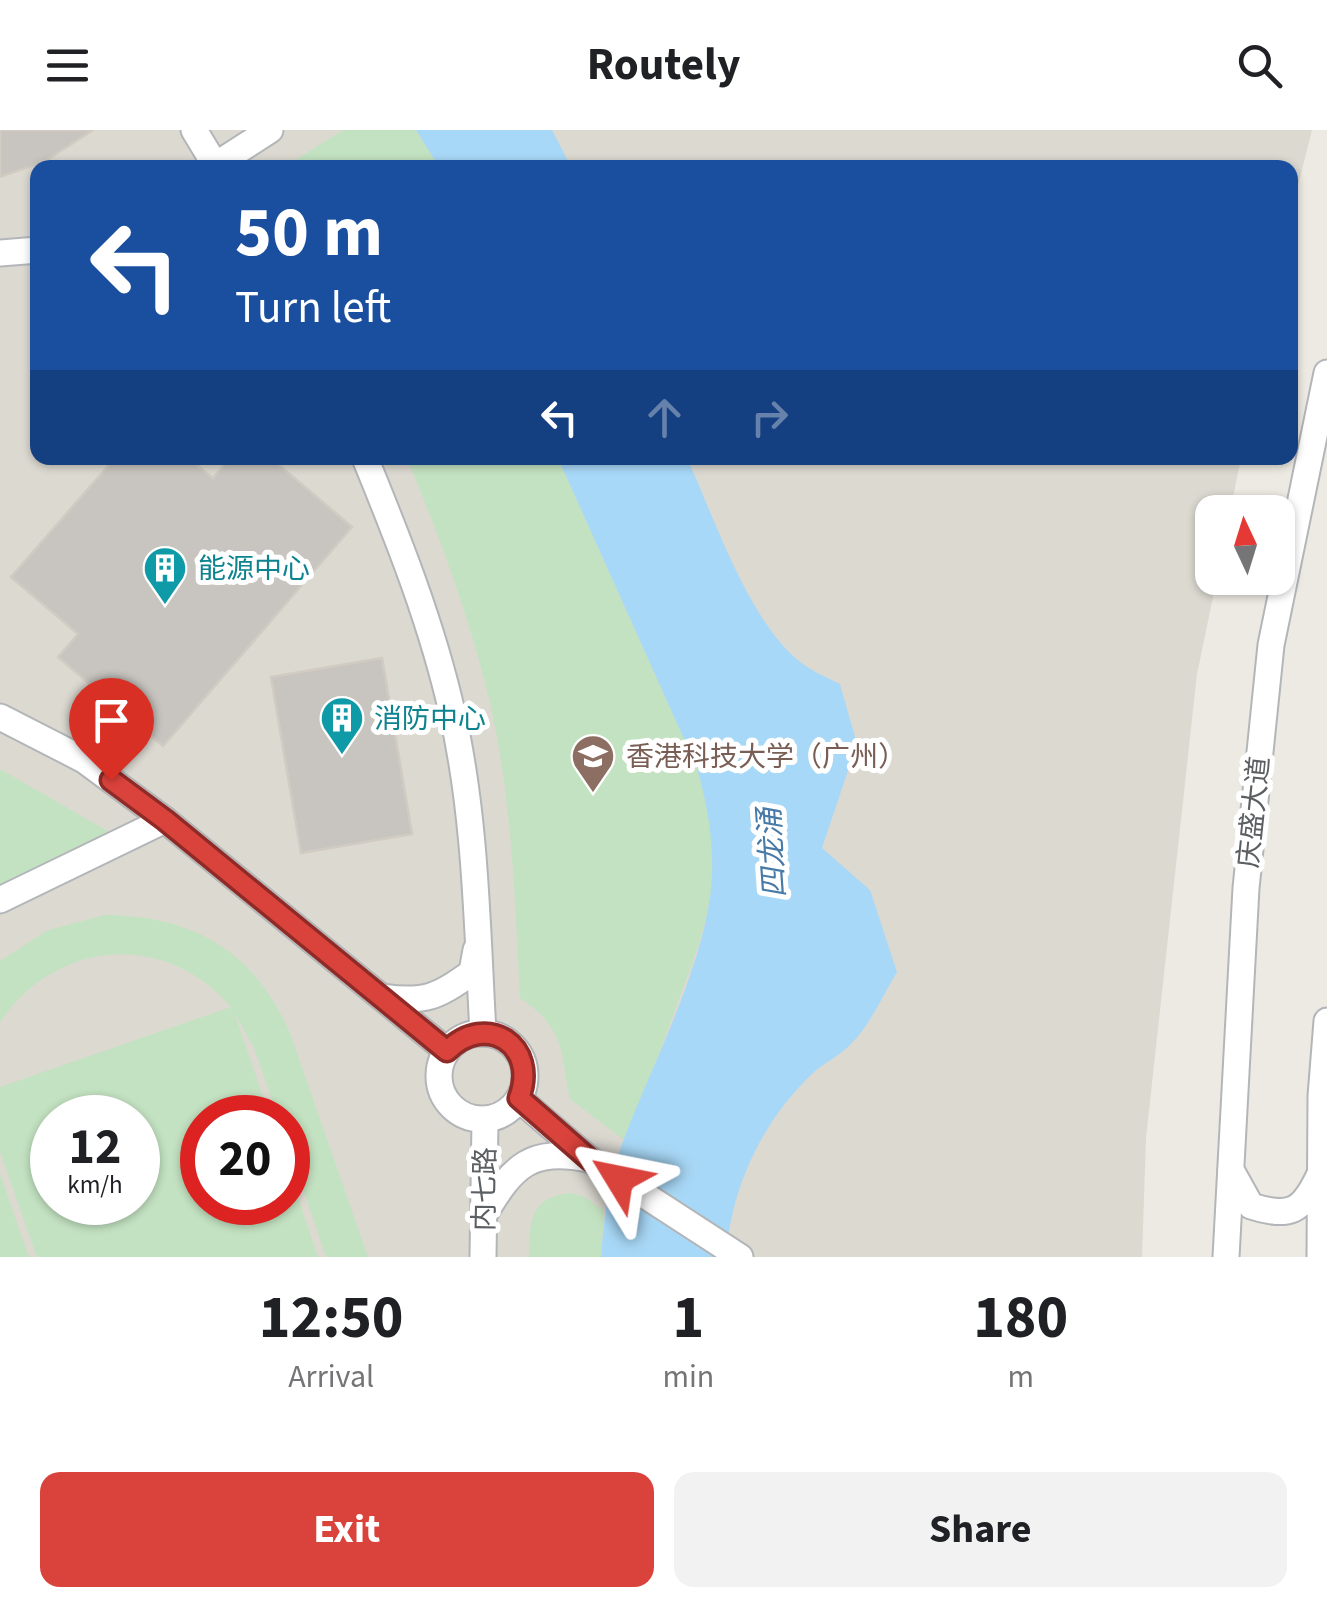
<!DOCTYPE html>
<meta charset="utf-8">
<style>
:root{--surface:#fff;--page:#f2f2f2;--text:#202124;--muted:#757577;--accent:#da423c}
body{margin:0;font-family:"Source Sans 3","Noto Sans SC",sans-serif;background:var(--page);color:var(--text);height:100vh;display:flex;flex-direction:column;font-size:38px;white-space:nowrap}
*{box-sizing:border-box;margin:0}
p{font-size:32px;color:var(--muted)}
.icon{flex:none;width:55px;height:55px;fill:none;stroke:currentColor;stroke-width:2;stroke-linecap:round;stroke-linejoin:round}
.map{position:relative;height:1127px;overflow:hidden}
.drawer{display:flex;flex-direction:column;background:var(--surface);flex:1}
.drawer>*{flex:none}
.guide{position:absolute;left:30px;top:30px;width:1268px;height:305px;border-radius:20px;box-shadow:0 2px 8px #0004;background:#1a4fa0;color:#fff;overflow:hidden}
.needle{width:65px;rotate:356deg}
.buttons{position:absolute;left:1195px;top:365px;display:grid;gap:20px}
.buttons a{display:grid;place-items:center;width:100px;height:100px;border-radius:20px;background:var(--surface);box-shadow:0 2px 8px #0004;font-size:50px}
.speed{position:absolute;left:30px;top:965px;display:flex;gap:20px;font-size:50px;font-weight:700;text-align:center}
.speed>*{display:grid;place-content:center;width:130px;height:130px;border-radius:50%;background:var(--surface);box-shadow:0 2px 8px #0004;line-height:1}
.speed small{font-size:25px;font-weight:400}
.speed .limit{border:15px solid #d22;background:#fff;color:#111}
.pin{position:absolute;display:grid;place-items:center;width:85px;height:85px;color:#fff;margin:-102px -42px;border-radius:50% 50% 50% 0;rotate:-45deg;box-shadow:0 0 10px #0007}
.pin .icon{rotate:45deg}
.me{position:absolute;width:110px;margin:-55px;rotate:305deg;stroke-linejoin:round;filter:drop-shadow(0 0 8px #0008)}
.turn{display:flex;align-items:center;gap:35px;height:210px;padding:0 40px;font-size:45px}
.turn .icon{width:130px;height:130px;stroke-width:2.5}
.turn b{display:block;font-size:70px;line-height:85px}
.lanes{display:flex;align-items:center;height:95px;padding:0 40px;background:#0003;justify-content:center;gap:50px;direction:ltr}
.lanes .off{opacity:.35}
.eta{display:flex;justify-content:space-evenly;align-items:center;height:170px;text-align:center}
.eta b{font-size:60px;font-weight:700;line-height:70px}
.button{display:flex;gap:20px;margin-top:auto;padding:20px 40px}
.button a{flex:1;height:115px;border-radius:20px;background:var(--accent);color:#fff;font-size:40px;font-weight:700;line-height:115px;text-align:center}
.button a+a{background:var(--page);color:var(--text)}
header{display:flex;justify-content:space-between;align-items:center;height:130px;padding:0 40px;background:var(--surface);font-size:45px;font-weight:700}
.map>svg:first-child{display:block}
.education{fill:#dcd9d1;fill-rule:evenodd}
.green{fill:#c3e2c1;fill-rule:evenodd}
.water{fill:#a8d8f7}
.building{fill:#c8c5c0;stroke:#d1cbc2;stroke-width:2.5}
.lines{fill:none;stroke-linecap:round;stroke-linejoin:round}
.minor-casing{stroke:#b3b6b9;stroke-width:29}
.minor{stroke:#fff;stroke-width:25}
.route-casing{stroke:#8e2b27;stroke-width:25}
.route{stroke:#da423c;stroke-width:18}
.labels{text-anchor:middle;stroke-width:10;stroke-linejoin:round;paint-order:stroke}
.culture-label{font-size:28px;fill:#0d838f;stroke:#fff;text-anchor:start}
.education-label{font-size:28px;fill:#785e54;stroke:#fff;text-anchor:start}
.street-label{font-size:28px;fill:#5b5f62;stroke:#fff}
.water-label{font-size:30px;font-style:italic;fill:#477aa7;stroke:#fff}
</style>
<header><svg class="icon" aria-label="menu" viewBox="0 0 24 24"><path d="M4 6h16M4 12h16M4 18h16"/></svg>Routely<svg class="icon" aria-label="search" viewBox="0 0 24 24"><circle cx="10" cy="10" r="6"/><path d="M15 15l6 6"/></svg></header>
<div class="map">
<svg width="1327" height="1127" viewBox="0 0 1327 1127">
<rect width="100%" height="100%" fill="#edeae3"/>
<path class="education" d="M0 0H1312L1290 88V38H38V328H1241L1230 382H1212V448H1217L1197 544 1146 1008 1142 1127H0ZM52 988H138V1072H52ZM202 988H288V1072H202Z"/>
<g class="green">
<path d="M343 0H416L439 37 283 38Z"/>
<path d="M407 328H558L697 638C705 666 712 693 713 722 715 775 696 824 678 872 661 919 644 964 624 1010L570 969C561 922 564 897 520 868 515 770 512 670 490 573 470 488 440 408 407 328Z"/>
<path d="M0 639 116 706 0 760Z"/>
<path d="M105 785C194 786 254 821 290 903L368 1127H326L288 1015V988L278 987 254 918 234 882 270 987 202 988V1072H288V1038L318 1127H37L0 1022V957L231 877C165 800 56 809 0 892V831L48 800ZM52 988H138V1072H52Z"/>
<path d="M0 1044 29 1127H0Z"/>
<path d="M571 1063 585 1067 604 1081 601 1127H529C530 1092 529 1067 571 1063Z"/>
</g>
<g class="water">
<path d="M416 0H552L571 37H439Z"/>
<path d="M558 328H687C715 389 747 488 799 531 811 541 826 547 840 554L857 614 822 718 870 760 897 842C883 865 870 895 851 914 841 925 825 932 814 942 762 991 731 1057 726 1127H601C604 1089 608 1050 622 1014 651 936 698 850 710 767 716 723 709 681 697 638Z"/>
</g>
<g class="building">
<path d="M0 0H93L45 31 0 47Z"/>
<path d="M115 328H188L213 348 230 328H271L352 397 163 616 58 527 78 504 11 447Z"/>
<path d="M382 528 412 704 301 723 271 547Z"/>
</g>
<g class="lines">
<g class="minor-casing">
<g id="minor">
<path d="M194 0 217 38"/>
<path d="M211 38 270 0"/>
<path d="M0 123 38 120"/>
<path d="M365 328C399 411 432 494 452 582 476 687 477 796 483 903"/>
<path d="M0 587 84 630 165 690 447 921"/>
<path d="M0 770 165 690"/>
<path d="M383 867C424 873 439 867 472 842L476 820"/>
<circle cx="482" cy="946" r="43"/>
<path d="M519 969 589 1029 740 1127"/>
<path d="M1231 1040 1251 1076C1290 1088 1302 1082 1319 1046"/>
<path d="M485 1083C514 1035 530 1018 589 1029"/>
<path d="M483 1127 485 990"/>
<path d="M1226 1127 1246 758 1271 515 1327 243"/>
<path d="M1320 1127 1321 966 1327 891"/>
</g>
</g>
<use href="#minor" class="minor"/>
</g>
<g class="lines">
<g class="route-casing">
<path id="route" d="M111 650 165 690 447 921C487 881 539 916 519 968L589 1029 619 1049"/>
</g>
<use href="#route" class="route"/>
</g>
<defs>
<g id="building-pin" transform="scale(2.25)"><path d="M0 17L-7.5 6A9.5 9.5 0 1 1 7.5 6Z" fill="#0f9aa8" stroke="#fff"/><path d="M-4-6H4V6H1V3H-1V6H-4ZM-2.5-4.3h1.7v1.8h-1.7ZM.8-4.3h1.7v1.8H.8ZM-2.5-1h1.7V.8h-1.7ZM.8-1h1.7V.8H.8Z" fill="#fff"/></g>
<g id="university-pin" transform="scale(2.25)"><path d="M0 17L-7.5 6A9.5 9.5 0 1 1 7.5 6Z" fill="#8d6e63" stroke="#fff"/><path d="M0-5L7-2L0 1L-7-2ZM-4 1L0 2.5L4 1V4Q0 6-4 4Z" fill="#fff"/></g>
</defs>
<g fill-rule="evenodd">
<use href="#building-pin" x="165" y="438"/>
<use href="#building-pin" x="342" y="588"/>
<use href="#university-pin" x="593" y="626"/>
</g>
<g class="labels">
<g class="culture-label">
<text x="198" y="448">能源中心</text>
<text x="374" y="598">消防中心</text>
</g>
<g class="education-label">
<text x="626" y="636">香港科技大学（广州）</text>
</g>
<g class="street-label">
<text transform="translate(1253 682) rotate(-84)" y="10">庆盛大道</text>
<text transform="translate(484 1059) rotate(-89)" y="10">内七路</text>
</g>
<g class="water-label">
<text transform="translate(772 723) rotate(-94)" y="10">四龙涌</text>
</g>
</g>
</svg>
<div class="buttons">
<a><svg class="needle" viewBox="-14 -14 28 28"><path d="M0-13l5 13h-10z" fill="#e53935"/><path d="M0 13l5-13h-10z" fill="#757577"/></svg></a>
</div>
<div class="speed"><div>12<small>km/h</small></div><div class="limit">20</div></div>
<div class="pin" style="left:111px;top:650px;background:#d93025"><svg class="icon" aria-label="arrive" viewBox="0 0 24 24"><path d="M6 21V4h12l-3 4 3 4H6"/></svg></div>
<svg class="me" style="left:619px;top:1049px" viewBox="-20 -20 40 40"><path d="M0-17L14 15 0 8-14 15z" fill="#da423c" stroke="#fff" stroke-width="4"/></svg>
<div class="guide">
<div class="turn"><svg class="icon" aria-label="left" viewBox="0 0 24 24"><path d="M17 20v-9H6M10 6l-5 5 5 5"/></svg><div><b>50 m</b>Turn left</div></div>
<div class="lanes"><svg class="icon" aria-label="left" viewBox="0 0 24 24"><path d="M17 20v-9H6M10 6l-5 5 5 5"/></svg><svg class="icon off" aria-label="ahead" viewBox="0 0 24 24"><path d="M12 20V5M6 11l6-6 6 6"/></svg><svg class="icon off" aria-label="right" viewBox="0 0 24 24"><path d="M7 20v-9h11M14 6l5 5-5 5"/></svg></div>
</div>
</div>
<section class="drawer">
<div class="eta">
<div><b>12:50</b><p>Arrival</p></div>
<div><b>1</b><p>min</p></div>
<div><b>180</b><p>m</p></div>
</div>
<div class="button"><a>Exit</a><a>Share</a></div>
</section>
